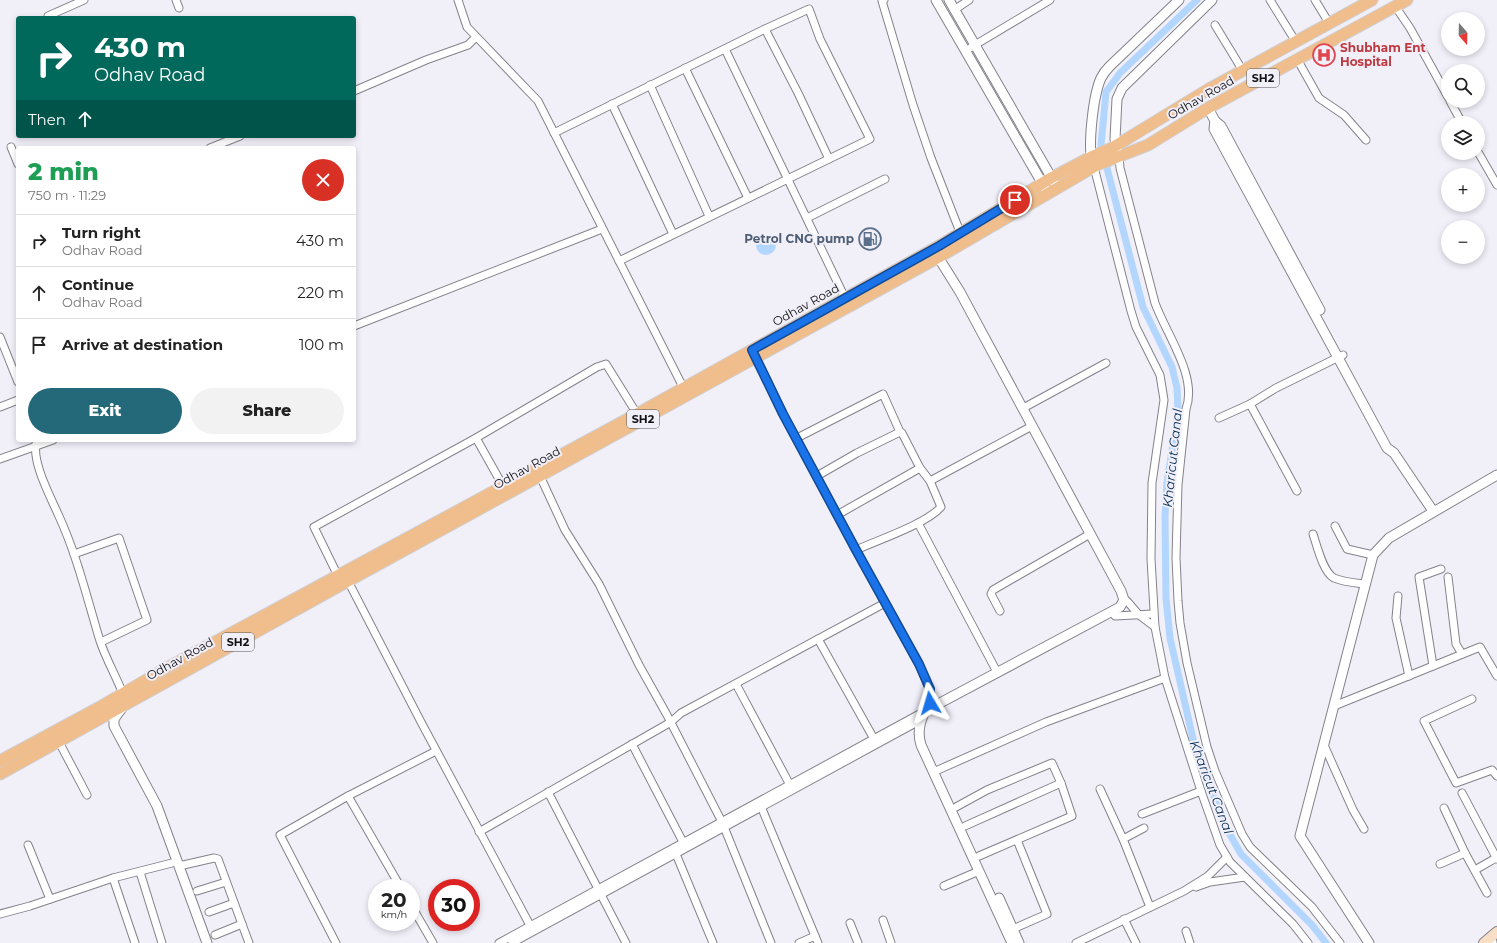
<!DOCTYPE html>
<meta charset="utf-8">
<style>
:root{--surface:#fff;--page:#f2f2f2;--text:#222;--muted:#767676;--line:#e0e0e0;--accent:#246979}
body{margin:0;font-family:Montserrat,sans-serif;background:var(--page);color:var(--text);height:100vh;display:flex;flex-direction:column;font-size:15px;white-space:nowrap}
*{box-sizing:border-box;margin:0}
p{font-size:13px;color:var(--muted)}
.icon{flex:none;width:22px;height:22px;fill:none;stroke:currentColor;stroke-width:2;stroke-linecap:round;stroke-linejoin:round}
.map{position:relative;flex:1;overflow:hidden}
.details{position:absolute;left:16px;top:146px;width:340px;height:296px;display:flex;flex-direction:column;background:var(--surface);border-radius:4px;box-shadow:0 2px 6px #0003}
.details>*{flex:none}
.top-card{position:absolute;left:16px;top:16px;width:340px;height:122px;border-radius:4px;box-shadow:0 2px 6px #0003;background:#00695c;color:#fff;overflow:hidden}
.needle{width:26px;rotate:160deg}
.controls{position:absolute;left:1441px;top:12px;display:grid;gap:8px}
.controls a{display:grid;place-items:center;width:44px;height:44px;border-radius:50%;background:var(--surface);box-shadow:0 2px 6px #0003;font-size:20px}
.speed{position:absolute;left:368px;top:879px;display:flex;gap:8px;font-size:20px;font-weight:700;text-align:center}
.speed>*{display:grid;place-content:center;width:52px;height:52px;border-radius:50%;background:var(--surface);box-shadow:0 2px 6px #0003;line-height:1}
.speed small{font-size:10px;font-weight:400}
.speed .limit{border:6px solid #d22;background:#fff;color:#111}
.pin{position:absolute;display:grid;place-items:center;width:34px;height:34px;color:#fff;margin:-17px;border:2px solid #fff;border-radius:50%;box-shadow:0 1px 4px #0007}
.me{position:absolute;width:44px;margin:-22px;rotate:353deg;stroke-linejoin:round;filter:drop-shadow(0 0 3px #0008)}
.turn{display:flex;align-items:center;gap:14px;height:84px;padding:0 12px;font-size:18px}
.turn .icon{width:52px;height:52px;stroke-width:2.5}
.turn b{display:block;font-size:28px;line-height:34px}
.then{display:flex;align-items:center;height:38px;padding:0 12px;background:#0003;gap:8px;font-size:15px}
.round{display:grid;place-items:center;flex:none;width:42px;height:42px;border-radius:21px;background:var(--page)}
.head{display:flex;align-items:center;justify-content:space-between;height:68px;padding:0 12px}
h1{font-size:24px;font-weight:800;line-height:30px;color:#1e9e55}
.cta{display:flex;gap:8px;margin-top:auto;padding:8px 12px}
.cta a{flex:1;height:46px;border-radius:24px;background:var(--accent);color:#fff;font-size:16px;font-weight:800;line-height:46px;text-align:center}
.cta a+a{background:var(--page);color:var(--text)}
ul{padding:0;list-style:none}
li{display:flex;align-items:center;gap:12px;height:52px;padding:0 12px;border-top:1px solid var(--line)}
li div{flex:1}
li b{display:block;font-size:15px}
li em{font-style:normal}
.map>svg:first-child{display:block}
.water{fill:#b3d6fe}
.lines{fill:none;stroke-linecap:round;stroke-linejoin:round}
.canal{stroke:#b3d6fe;stroke-width:7}
.minor-casing{stroke:#84828a;stroke-width:9}
.tertiary-casing{stroke:#84828a;stroke-width:11}
.secondary-casing{stroke:#84828a;stroke-width:12}
.primary-casing{stroke:#d0cfd0;stroke-width:13}
.minor{stroke:#fff;stroke-width:7}
.tertiary{stroke:#fff;stroke-width:9}
.secondary{stroke:#f8dec5;stroke-width:10}
.primary{stroke:#f0bd8c;stroke-width:11}
.route-casing{stroke:#114b97;stroke-width:10}
.route{stroke:#1a73e8;stroke-width:7}
.labels{text-anchor:middle;stroke-width:4;stroke-linejoin:round;paint-order:stroke}
.shield{fill:#f1eff8;stroke:#555458;stroke-width:1}
.shield-label{font-size:11px;font-weight:bold;fill:#121114}
.health-label{font-size:12px;font-weight:bold;fill:#be3a42;stroke:#f1eff8;text-anchor:start}
.street-label{font-size:12px;fill:#121114;stroke:#f1eff8}
.service-label{font-size:12px;font-weight:bold;fill:#4e5e75;stroke:#f1eff8;text-anchor:end}
.water-label{font-size:13px;font-style:italic;fill:#052f58;stroke:#f1eff8}
</style>
<div class="map">
<svg width="1497" height="943" viewBox="0 0 1497 943">
<rect width="100%" height="100%" fill="#f1eff8"/>
<circle class="water" cx="766" cy="245" r="10"/>
<g class="lines">
<path class="canal" d="M1197 0 1120 73 1106 92 1101 145 1143 307 1172 367 1177 388 1178 411 1167 483 1165 516 1166 598 1170 638 1196 752 1228 831 1241 854 1312 925 1326 943"/>
<g class="minor-casing">
<g id="minor">
<path d="M176 0 179 8"/>
<path d="M458 0 467 27 538 101 685 391"/>
<path d="M884 0 882 1 913 105 931 158 960 232"/>
<path d="M1270 0 1296 42"/>
<path d="M1315 0 1329 23"/>
<path d="M1395 6 1410 28 1448 97"/>
<path d="M954 10 969 0"/>
<path d="M48 16 84 0"/>
<path d="M1215 25 1243 71"/>
<path d="M765 29 798 93 829 159"/>
<path d="M725 49 845 298"/>
<path d="M965 51 1050 0"/>
<path d="M1297 59 1319 98 1344 115 1366 140"/>
<path d="M685 68 748 198"/>
<path d="M650 85 709 216"/>
<path d="M354 91 426 60 468 45 476 37"/>
<path d="M1450 101 1462 123"/>
<path d="M612 104 673 234"/>
<path d="M554 133 765 29 809 9 820 39 870 139 619 261"/>
<path d="M11 147 18 164"/>
<path d="M210 148 240 136"/>
<path d="M1478 152 1497 185"/>
<path d="M1119 156 1120 168 1155 303C1166 334 1198 376 1186 409L1178 485 1176 558 1178 601 1180 623 1187 663 1207 747 1215 771 1242 834 1250 847 1312 907 1340 943"/>
<path d="M1094 167 1131 311 1136 327 1160 375 1164 400 1152 483 1151 559 1155 627 1165 678 1201 791 1220 845 1230 862 1293 924 1308 943"/>
<path d="M807 218 885 179"/>
<path d="M354 326 602 229"/>
<path d="M0 337 18 382"/>
<path d="M755 355 783 414 856 550 919 664 931 693"/>
<path d="M1250 404 1276 388 1343 355"/>
<path d="M1027 406 1106 363"/>
<path d="M0 407 18 400"/>
<path d="M1219 418 1250 404 1297 491"/>
<path d="M797 438 883 394 900 432"/>
<path d="M37 440C30 459 50 496 58 514 77 555 87 598 100 641 106 659 116 676 123 694"/>
<path d="M0 459 53 440"/>
<path d="M540 476 565 530 599 584 639 665 667 715 722 822 771 943"/>
<path d="M817 476 857 453 900 432 902 433 920 468 930 481 941 507C926 524 878 540 856 550"/>
<path d="M930 481 1032 426"/>
<path d="M503 486 476 438 597 367 606 364 637 414"/>
<path d="M837 515 920 468"/>
<path d="M918 523 997 672"/>
<path d="M1335 526 1347 549 1373 555"/>
<path d="M1313 534C1317 546 1323 572 1334 578 1343 582 1356 583 1365 584"/>
<path d="M74 554 119 538 147 620 101 642"/>
<path d="M338 576 314 527 476 438"/>
<path d="M1448 577 1456 644 1462 654"/>
<path d="M348 581 421 722 532 929"/>
<path d="M1398 596 1396 618 1409 676"/>
<path d="M1124 600 1127 601 1139 615 1155 627"/>
<path d="M1000 611 991 594 993 590 1090 534"/>
<path d="M1112 611 1115 616 1153 614"/>
<path d="M818 639 874 739"/>
<path d="M1433 666 1419 577 1441 569"/>
<path d="M736 684 790 785"/>
<path d="M1472 699 1424 721 1456 783 1492 770 1497 776"/>
<path d="M1334 706 1480 647 1497 676"/>
<path d="M59 742 87 795"/>
<path d="M632 744 685 846"/>
<path d="M1324 745 1353 810 1364 829"/>
<path d="M938 770 1046 722 1165 678"/>
<path d="M1100 789 1123 839 1150 907"/>
<path d="M548 792 626 943"/>
<path d="M1462 793 1497 859"/>
<path d="M348 796 401 888"/>
<path d="M760 804 818 943"/>
<path d="M956 807 987 790 1052 763 1061 783 1072 816 979 856"/>
<path d="M1444 808 1465 853 1487 893"/>
<path d="M1142 814 1201 791"/>
<path d="M965 826 1061 783"/>
<path d="M479 832 671 722 681 713 885 603"/>
<path d="M1123 839 1144 828"/>
<path d="M28 845 50 899"/>
<path d="M676 854 713 943"/>
<path d="M1440 864 1465 853"/>
<path d="M179 866 214 858 218 859 249 943"/>
<path d="M1475 870 1496 858"/>
<path d="M140 872 162 943"/>
<path d="M113 878 135 943"/>
<path d="M944 886 979 871"/>
<path d="M1196 887 1210 882 1245 877"/>
<path d="M197 891 226 882"/>
<path d="M411 905 433 943"/>
<path d="M209 912 234 903"/>
<path d="M0 914 30 906 113 878 172 863"/>
<path d="M1124 919 1136 943"/>
<path d="M883 920 891 943"/>
<path d="M850 923 858 943"/>
<path d="M1013 929 1047 914 1017 840"/>
<path d="M1186 931 1190 943"/>
<path d="M215 935 242 924"/>
<path d="M1493 942V943"/>
<path d="M336 943 280 835 348 796 436 751"/>
<path d="M499 943 925 711 930 703V689"/>
<path d="M512 943 921 720"/>
<path d="M799 943 815 936"/>
<path d="M1076 943 1184 891 1208 876 1227 857"/>
</g>
</g>
<g class="tertiary-casing">
<g id="tertiary">
<path d="M936 0 1045 188"/>
<path d="M949 0 1054 182"/>
<path d="M1208 108 1215 121 1221 126 1320 310"/>
<path d="M1215 121 1214 129 1387 448 1394 453 1433 511"/>
<path d="M1117 150 1115 139 1117 99 1122 88 1212 0"/>
<path d="M1092 163C1088 144 1093 96 1101 78 1103 74 1107 69 1110 66L1179 0"/>
<path d="M935 252 960 292 1121 591 1124 600 1120 607 925 711C920 722 917 732 921 745L1012 943"/>
<path d="M122 708 114 719V726L157 806 207 943"/>
<path d="M999 898 1019 943"/>
<path d="M1369 943 1300 836 1373 555 1389 538 1497 475"/>
</g>
</g>
<g class="secondary-casing">
<path id="secondary" d="M1484 943 1497 932"/>
</g>
<g class="primary-casing">
<g id="primary">
<path d="M0 761 100 707 165 669 637 414 939 246 1051 178 1091 157 1112 148 1209 89 1372 0"/>
<path d="M0 774 348 581 939 257 1097 165 1148 145 1208 108 1407 0"/>
</g>
</g>
<use href="#minor" class="minor"/>
<use href="#tertiary" class="tertiary"/>
<use href="#secondary" class="secondary"/>
<use href="#primary" class="primary"/>
</g>
<g class="lines">
<g class="route-casing">
<path id="route" d="M930 703V689L919 664 856 550 783 414 752 350 939 246 1015 200"/>
</g>
<use href="#route" class="route"/>
</g>
<defs>
<g id="hospital-ring" transform="scale(1.15)"><circle r="9.5" fill="#f1eff8" stroke="#e0444e" stroke-width="1.5"/><path d="M-5-5h3v3.5h4V-5h3V5h-3V1.5h-4V5h-3Z" fill="#e0444e"/></g>
<g id="fuel-ring" transform="scale(1.15)"><circle r="9.5" fill="#f1eff8" stroke="#5c6f8a" stroke-width="1.5"/><path d="M-5.5-6h7V0h2V4h1.3V-2.5L3-4.5l.8-.8L6-3V5H2.5V1h-1V6h-7ZM-4.2-4.7v3.2H.2V-4.7Z" fill="#5c6f8a"/></g>
</defs>
<g fill-rule="evenodd">
<use href="#hospital-ring" x="1324" y="55"/>
<use href="#fuel-ring" x="870" y="239"/>
</g>
<g class="labels">
<g class="shield">
<rect x="1247" y="69" width="32" height="18" rx="3"/>
<rect x="627" y="410" width="32" height="18" rx="3"/>
<rect x="222" y="633" width="32" height="18" rx="3"/>
</g>
<g class="shield-label">
<text x="1263" y="82">SH2</text>
<text x="643" y="423">SH2</text>
<text x="238" y="646">SH2</text>
</g>
<g class="health-label">
<text x="1340" y="52">Shubham Ent<tspan x="1340" dy="14">Hospital</tspan></text>
</g>
<g class="street-label">
<text transform="translate(1201 98) rotate(-30)" y="4">Odhav Road</text>
<text transform="translate(806 305) rotate(-29)" y="4">Odhav Road</text>
<text transform="translate(527 468) rotate(-29)" y="4">Odhav Road</text>
<text transform="translate(180 659) rotate(-29)" y="4">Odhav Road</text>
</g>
<g class="service-label">
<text x="854" y="243">Petrol CNG pump</text>
</g>
<g class="water-label">
<text transform="translate(1172 458) rotate(-84)" y="5">Kharicut Canal</text>
<text transform="translate(1212 787) rotate(69)" y="5">Kharicut Canal</text>
</g>
</g>
</svg>
<div class="controls">
<a><svg class="needle" viewBox="-14 -14 28 28"><path d="M0-13l5 13h-10z" fill="#e53935"/><path d="M0 13l5-13h-10z" fill="#767676"/></svg></a>
<a><svg class="icon" aria-label="search" viewBox="0 0 24 24"><circle cx="10" cy="10" r="6"/><path d="M15 15l6 6"/></svg></a>
<a><svg class="icon" aria-label="layers" viewBox="0 0 24 24"><path d="M12 4l9 5-9 5-9-5zM3 14l9 5 9-5"/></svg></a>
<a>+</a>
<a>−</a>
</div>
<div class="speed"><div>20<small>km/h</small></div><div class="limit">30</div></div>
<div class="pin" style="left:1015px;top:200px;background:#d93025"><svg class="icon" aria-label="arrive" viewBox="0 0 24 24"><path d="M6 21V4h12l-3 4 3 4H6"/></svg></div>
<svg class="me" style="left:930px;top:703px" viewBox="-20 -20 40 40"><path d="M0-17L14 15 0 8-14 15z" fill="#1a73e8" stroke="#fff" stroke-width="4"/></svg>
<div class="top-card">
<div class="turn"><svg class="icon" aria-label="right" viewBox="0 0 24 24"><path d="M7 20v-9h11M14 6l5 5-5 5"/></svg><div><b>430 m</b>Odhav Road</div></div>
<div class="then">Then<svg class="icon" aria-label="ahead" viewBox="0 0 24 24"><path d="M12 20V5M6 11l6-6 6 6"/></svg></div>
</div>
<section class="details">
<div class="head"><div><h1>2 min</h1><p>750 m · 11:29</p></div><a class="round" style="background:#d93025;color:#fff"><svg class="icon" aria-label="close" viewBox="0 0 24 24"><path d="M6 6l12 12M18 6L6 18"/></svg></a></div>
<ul>
<li><svg class="icon" aria-label="right" viewBox="0 0 24 24"><path d="M7 20v-9h11M14 6l5 5-5 5"/></svg><div><b>Turn right</b><p>Odhav Road</p></div><em>430 m</em></li>
<li><svg class="icon" aria-label="ahead" viewBox="0 0 24 24"><path d="M12 20V5M6 11l6-6 6 6"/></svg><div><b>Continue</b><p>Odhav Road</p></div><em>220 m</em></li>
<li><svg class="icon" aria-label="arrive" viewBox="0 0 24 24"><path d="M6 21V4h12l-3 4 3 4H6"/></svg><div><b>Arrive at destination</b></div><em>100 m</em></li>
</ul>
<div class="cta"><a>Exit</a><a>Share</a></div>
</section>
</div>
